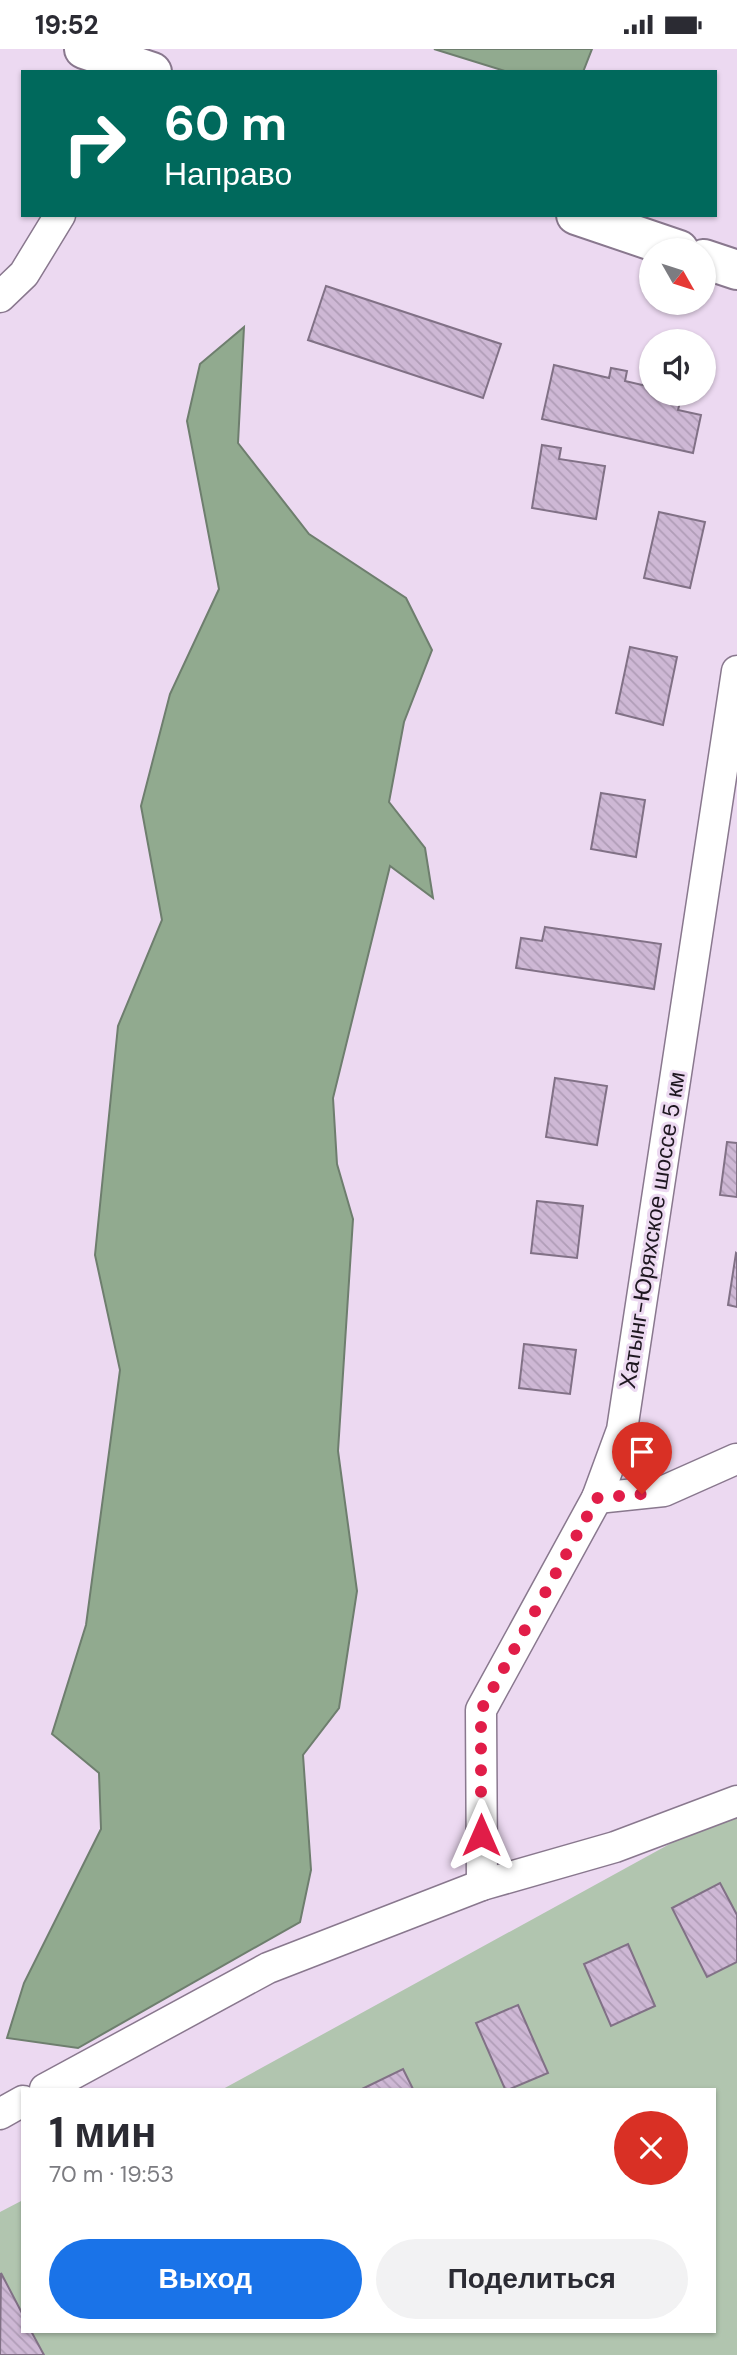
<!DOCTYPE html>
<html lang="ru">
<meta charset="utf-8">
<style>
:root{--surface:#fff;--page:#f2f2f3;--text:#2b2b33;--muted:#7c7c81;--accent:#1a73e8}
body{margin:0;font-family:"DM Sans",sans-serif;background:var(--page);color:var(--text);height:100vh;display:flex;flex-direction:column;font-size:26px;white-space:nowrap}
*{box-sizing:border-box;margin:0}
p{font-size:23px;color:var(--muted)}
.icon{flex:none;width:38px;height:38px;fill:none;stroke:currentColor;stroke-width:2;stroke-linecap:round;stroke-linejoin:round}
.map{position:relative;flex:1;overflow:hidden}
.details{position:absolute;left:21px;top:2039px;width:695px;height:245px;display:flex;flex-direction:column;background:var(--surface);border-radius:0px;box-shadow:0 2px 5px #0004}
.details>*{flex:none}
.top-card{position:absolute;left:21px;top:21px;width:696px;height:147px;border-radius:0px;box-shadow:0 2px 5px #0004;background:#00695c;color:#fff;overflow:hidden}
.needle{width:46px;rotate:129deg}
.tools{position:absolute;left:639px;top:189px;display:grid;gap:14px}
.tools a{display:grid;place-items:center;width:77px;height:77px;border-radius:50%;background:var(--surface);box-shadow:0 2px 5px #0004;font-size:35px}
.pin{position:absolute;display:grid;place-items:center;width:60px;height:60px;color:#fff;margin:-72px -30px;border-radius:50% 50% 50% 0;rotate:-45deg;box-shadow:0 0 7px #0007}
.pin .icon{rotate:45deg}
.me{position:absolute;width:77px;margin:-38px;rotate:0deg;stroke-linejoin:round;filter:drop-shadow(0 0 5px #0008)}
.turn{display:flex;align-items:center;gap:24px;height:147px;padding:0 28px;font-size:32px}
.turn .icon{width:91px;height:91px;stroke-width:2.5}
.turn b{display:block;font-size:49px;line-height:60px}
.round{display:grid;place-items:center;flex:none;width:74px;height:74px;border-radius:37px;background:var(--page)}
.head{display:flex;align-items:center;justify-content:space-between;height:119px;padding:0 28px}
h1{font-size:42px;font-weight:700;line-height:52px}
.action{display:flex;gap:14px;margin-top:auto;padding:14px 28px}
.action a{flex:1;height:80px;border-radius:42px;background:var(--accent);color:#fff;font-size:28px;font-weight:700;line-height:80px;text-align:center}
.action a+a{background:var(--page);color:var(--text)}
.status{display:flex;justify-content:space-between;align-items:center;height:49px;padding:0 35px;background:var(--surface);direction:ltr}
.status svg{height:19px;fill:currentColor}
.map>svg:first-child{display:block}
.garden{fill:#b1c5af}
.water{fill:#91aa8f;stroke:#6e7e6e;stroke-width:2}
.building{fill:url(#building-back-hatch);stroke:#817186;stroke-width:2}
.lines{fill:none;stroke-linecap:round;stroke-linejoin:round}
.street-casing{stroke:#89788e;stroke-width:33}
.secondary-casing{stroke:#89788e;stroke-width:42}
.street{stroke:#fff;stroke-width:30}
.secondary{stroke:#fff;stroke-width:38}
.route{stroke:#e11d48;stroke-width:12;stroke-dasharray:0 21.6}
.labels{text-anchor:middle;stroke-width:6;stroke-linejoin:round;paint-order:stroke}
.street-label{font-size:23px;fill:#1e1720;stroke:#ecd9f1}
</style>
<div class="status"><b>19:52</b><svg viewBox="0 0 49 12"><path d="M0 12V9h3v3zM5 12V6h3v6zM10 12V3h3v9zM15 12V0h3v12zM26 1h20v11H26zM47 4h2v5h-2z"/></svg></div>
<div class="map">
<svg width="737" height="2306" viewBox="0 0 737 2306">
<defs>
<pattern id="building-back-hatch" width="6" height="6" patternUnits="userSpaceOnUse" patternTransform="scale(1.75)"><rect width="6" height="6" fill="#ceb8d5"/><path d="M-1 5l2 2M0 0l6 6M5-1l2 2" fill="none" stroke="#b09db7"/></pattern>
</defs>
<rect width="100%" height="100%" fill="#ecd9f1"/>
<path class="garden" d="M737 1758V2306H0V2163L23 2151V2282H714V2040H223Z"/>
<g class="water">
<path d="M434 0H592L583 23H508Z"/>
<path d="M244 278 238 394 309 485 406 549 432 601 404 673 389 753 425 799 433 849 390 817 333 1049 337 1115 353 1170 338 1402 357 1542 339 1659 303 1706 311 1821 300 1873 78 1999 7 1989 24 1934 101 1780 99 1724 52 1685 86 1576 120 1321 95 1206 118 977 162 871 141 757 170 645 219 540 187 372 200 315Z"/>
</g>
<g class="building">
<path d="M326 237 501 295 483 349 308 291Z"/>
<path d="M554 316 609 329 611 319 627 322 625 332 651 338V345H682L678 361 701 366 693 404 542 370Z"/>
<path d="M542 396 561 399 559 410 605 417 596 470 532 459Z"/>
<path d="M659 463 705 473 690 539 644 529Z"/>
<path d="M630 598 677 608 663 676 616 664Z"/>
<path d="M601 744 645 751 636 808 591 800Z"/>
<path d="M545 878 661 895 654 940 516 919 521 889 542 892Z"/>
<path d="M555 1029 607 1037 597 1096 546 1088Z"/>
<path d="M727 1093 737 1094V1148L720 1146Z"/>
<path d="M537 1152 583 1157 577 1209 531 1204Z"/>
<path d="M736 1204 737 1205V1258L728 1256Z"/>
<path d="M524 1295 576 1301 570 1345 519 1339Z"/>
<path d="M720 1834 737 1866V1913L707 1928 672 1859Z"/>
<path d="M628 1895 655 1957 611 1977 584 1915Z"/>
<path d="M518 1956 548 2024 510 2040H505L476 1974Z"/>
<path d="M403 2020 413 2040H362Z"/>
<path d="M1 2224 23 2266V2282H31L44 2306H0Z"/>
</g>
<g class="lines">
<g class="street-casing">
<g id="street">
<path d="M0 248 24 225 60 166"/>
<path d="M597 1449 664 1442 736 1410"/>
<path d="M482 1836 481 1661 597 1449 622 1381 737 622"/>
<path d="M45 2040 268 1919 482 1836 615 1798 737 1752"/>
<path d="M0 2065 23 2052"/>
</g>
</g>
<g class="secondary-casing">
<g id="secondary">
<path d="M84 0 152 23"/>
<path d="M576 166 679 201"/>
<path d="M704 210 737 221"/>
</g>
</g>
<use href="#street" class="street"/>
<use href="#secondary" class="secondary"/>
</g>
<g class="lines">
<path class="route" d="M481 1786V1661L597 1449 642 1445"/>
</g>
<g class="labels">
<g class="street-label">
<text transform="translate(652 1181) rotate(-81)" y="8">Хатынг-Юряхское шоссе 5 км</text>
</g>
</g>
</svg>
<div class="tools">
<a><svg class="needle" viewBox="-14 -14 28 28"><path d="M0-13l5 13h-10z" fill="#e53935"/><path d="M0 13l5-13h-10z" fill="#7c7c81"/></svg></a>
<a><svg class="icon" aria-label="sound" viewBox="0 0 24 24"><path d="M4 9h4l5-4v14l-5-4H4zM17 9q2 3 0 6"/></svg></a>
</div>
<div class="pin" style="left:642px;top:1445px;background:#d93025"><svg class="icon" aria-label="arrive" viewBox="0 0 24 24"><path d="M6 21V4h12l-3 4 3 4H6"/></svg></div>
<svg class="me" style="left:481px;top:1786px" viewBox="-20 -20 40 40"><path d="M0-17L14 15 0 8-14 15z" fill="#e11d48" stroke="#fff" stroke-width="4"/></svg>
<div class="top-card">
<div class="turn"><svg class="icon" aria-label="right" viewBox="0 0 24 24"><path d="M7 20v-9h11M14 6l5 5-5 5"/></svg><div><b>60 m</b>Направо</div></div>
</div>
<section class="details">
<div class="head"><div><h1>1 мин</h1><p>70 m · 19:53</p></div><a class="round" style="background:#d93025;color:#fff"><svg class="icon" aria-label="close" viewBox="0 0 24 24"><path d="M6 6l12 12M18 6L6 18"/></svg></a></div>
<div class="action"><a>Выход</a><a>Поделиться</a></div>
</section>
</div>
